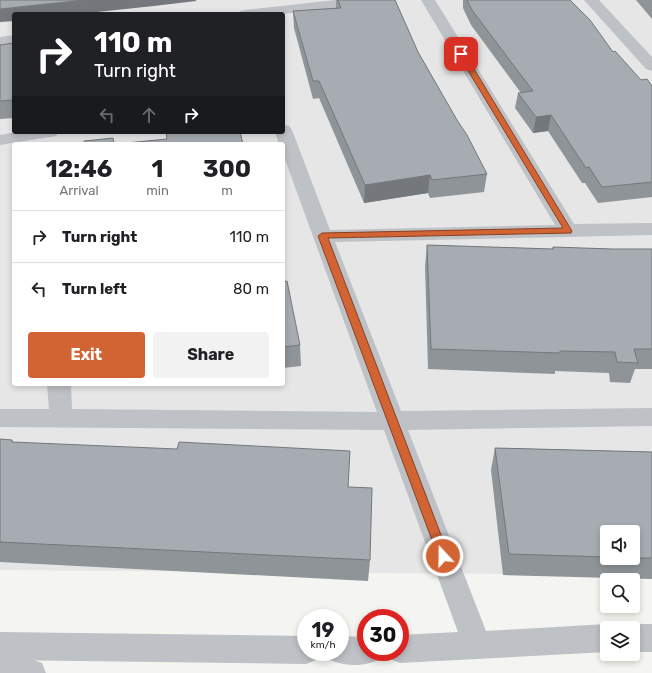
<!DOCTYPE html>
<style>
:root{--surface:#fff;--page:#f2f2f2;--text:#202124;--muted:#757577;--line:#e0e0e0;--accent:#d26434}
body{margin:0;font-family:Rubik,sans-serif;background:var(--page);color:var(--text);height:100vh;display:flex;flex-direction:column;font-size:15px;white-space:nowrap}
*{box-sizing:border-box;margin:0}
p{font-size:13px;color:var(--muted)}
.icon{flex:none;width:22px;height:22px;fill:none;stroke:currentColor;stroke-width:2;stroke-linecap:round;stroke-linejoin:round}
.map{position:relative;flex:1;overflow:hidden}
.panel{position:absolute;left:12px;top:142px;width:273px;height:244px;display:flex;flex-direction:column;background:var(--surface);border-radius:4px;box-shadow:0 2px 6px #0003}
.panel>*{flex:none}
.top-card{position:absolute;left:12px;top:12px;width:273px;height:122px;border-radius:4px;box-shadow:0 2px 6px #0003;background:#202124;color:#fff;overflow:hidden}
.fabs{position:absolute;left:600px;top:525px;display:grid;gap:8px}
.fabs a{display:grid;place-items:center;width:40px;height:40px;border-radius:4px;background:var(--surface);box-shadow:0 2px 6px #0003;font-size:20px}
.speed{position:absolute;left:297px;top:609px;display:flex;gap:8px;font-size:20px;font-weight:700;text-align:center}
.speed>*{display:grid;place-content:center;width:52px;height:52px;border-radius:50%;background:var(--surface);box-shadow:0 2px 6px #0003;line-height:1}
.speed small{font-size:10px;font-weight:400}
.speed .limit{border:6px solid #d22;background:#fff;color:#111}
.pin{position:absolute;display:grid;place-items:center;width:34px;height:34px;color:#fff;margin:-17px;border-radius:8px;box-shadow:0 2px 6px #0006}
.me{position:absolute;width:44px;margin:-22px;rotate:339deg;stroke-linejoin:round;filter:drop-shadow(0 0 3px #0008)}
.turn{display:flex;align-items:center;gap:14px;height:84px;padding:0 16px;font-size:18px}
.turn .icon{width:52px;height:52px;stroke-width:2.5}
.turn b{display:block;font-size:28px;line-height:34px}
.lanes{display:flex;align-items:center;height:38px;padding:0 16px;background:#0003;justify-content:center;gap:20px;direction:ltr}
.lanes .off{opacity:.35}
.eta{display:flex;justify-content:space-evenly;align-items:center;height:68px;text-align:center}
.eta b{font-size:24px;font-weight:700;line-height:28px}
.button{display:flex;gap:8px;margin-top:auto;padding:8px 16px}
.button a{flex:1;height:46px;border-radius:4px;background:var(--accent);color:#fff;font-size:16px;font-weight:700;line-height:46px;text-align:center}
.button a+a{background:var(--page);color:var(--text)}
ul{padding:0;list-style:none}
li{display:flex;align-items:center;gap:12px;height:52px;padding:0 16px;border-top:1px solid var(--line)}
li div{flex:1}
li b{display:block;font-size:15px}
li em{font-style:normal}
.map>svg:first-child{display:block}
.built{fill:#e5e6e5;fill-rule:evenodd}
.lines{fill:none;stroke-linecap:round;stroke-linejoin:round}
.minor{fill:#bec1c5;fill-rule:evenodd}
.tertiary{fill:#bec1c5;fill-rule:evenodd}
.wall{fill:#8f9498;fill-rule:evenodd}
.shaded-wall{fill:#74787c}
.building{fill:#a6acb1;stroke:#74787c}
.route{fill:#d26434;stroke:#884122}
</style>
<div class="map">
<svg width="652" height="673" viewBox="0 0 652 673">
<rect width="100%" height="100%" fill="#f4f4f1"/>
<path class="built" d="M0 0H652V575L0 570ZM14 14H283V132H14ZM14 144H283V384H14ZM607 532H633V558H607Z"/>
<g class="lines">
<g class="minor">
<path d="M335 0H382L380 3 375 4 283 14H238L240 11 245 10Z"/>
<path d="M421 0H435L574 224 652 223V235L335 242 401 411 652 408V426L408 430 486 631 607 624 616 628H607V652L400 663 390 659 387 652H400V635L458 632 384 430 0 427V409H49L47 384H71L72 409 377 412 283 154V144H279L275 132H283V125L289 126 292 130 330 230 555 225Z"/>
<path d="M584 0H599L652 57V71L646 69Z"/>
<path d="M14 35V45L0 47V37Z"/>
<path d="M17 132H59L56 136 50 137 0 145V135Z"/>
<path d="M633 624H652V652H633V628H624Z"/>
<path d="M0 632 306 636V652H320L316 660 306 664 0 660Z"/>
<path d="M340 636 366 637V652H380L376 661C361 667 345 666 330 660L326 652H340Z"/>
</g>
<path class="tertiary" d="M0 652 31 659 42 663 46 673H0Z"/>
</g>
<g class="wall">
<path d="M336 0H395L418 52 487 174 484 192 430 198 428 193 364 203 319 98 313 99 294 28 293 11 336 8Z"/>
<path d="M463 0H570L613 52 641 80 652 86V197L598 203 585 183H582L548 131 533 133 515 108 518 93H521L471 25 463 8Z"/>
<path d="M636 0H652V19Z"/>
<path d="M14 43V118L0 119V45Z"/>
<path d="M427 245 552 249 553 247 612 249H652V369H635L630 383 610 382 609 373 555 371V374L428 369 425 266Z"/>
<path d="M283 282 300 345 301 366 283 368Z"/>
<path d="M0 439 12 440 13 442 349 487 370 560 368 581 0 562Z"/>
<path d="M495 448 652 452V579L503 575 491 470ZM607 532 633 558H607Z"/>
</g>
<g class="shaded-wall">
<path d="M84 0H196V1L154 6 78 14H14V21L0 22V9Z"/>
<path d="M551 115 548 131 533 133 536 117Z"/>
<path d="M430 175 428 193 364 203 365 185Z"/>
</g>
<g class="building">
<path d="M0 0H84L0 9Z"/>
<path d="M338 0H395L418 52 457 120 467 135 487 174 432 180 430 175 365 185 319 81H313L293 11 341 8Z"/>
<path d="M467 0H570L590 20 613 52 615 51 641 80 647 79 652 86V182L602 187 589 167 586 168 551 115 536 117 518 93 533 91 472 10Z"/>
<path d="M14 43V100L0 101V45Z"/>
<path d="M166 132H240L243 144H116L167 139Z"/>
<path d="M113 138 114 144H84V141Z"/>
<path d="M427 245 553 249V247L612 249H652V349H634L638 363 617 362 615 352 560 351V353L431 349Z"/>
<path d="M287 281 300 345 283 347V282Z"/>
<path d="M0 439 12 440V442L177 449 179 442 350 451 348 487 372 488 370 560 0 542Z"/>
<path d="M495 448 652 452V558H633V532H607V557L509 554Z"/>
</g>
<path class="route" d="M461 52 465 54 572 231 571 233 328 238 449 556 447 559 443 560 439 559 438 556 318 236 322 233 563 228 458 54Z"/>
</svg>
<div class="fabs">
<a><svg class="icon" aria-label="sound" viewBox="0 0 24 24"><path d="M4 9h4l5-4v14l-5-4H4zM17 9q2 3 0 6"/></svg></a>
<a><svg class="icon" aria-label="search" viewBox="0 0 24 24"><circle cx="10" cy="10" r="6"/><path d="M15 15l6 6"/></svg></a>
<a><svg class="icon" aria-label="layers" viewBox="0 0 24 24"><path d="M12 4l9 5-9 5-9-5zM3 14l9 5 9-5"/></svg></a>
</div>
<div class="speed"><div>19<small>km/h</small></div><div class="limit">30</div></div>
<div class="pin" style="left:461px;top:54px;background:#d93025"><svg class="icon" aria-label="arrive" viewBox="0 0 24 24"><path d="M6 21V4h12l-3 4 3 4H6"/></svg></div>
<svg class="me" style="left:443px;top:556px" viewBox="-20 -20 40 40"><circle r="17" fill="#d26434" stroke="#fff" stroke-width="3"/><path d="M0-11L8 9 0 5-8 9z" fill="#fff"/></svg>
<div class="top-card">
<div class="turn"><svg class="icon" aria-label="right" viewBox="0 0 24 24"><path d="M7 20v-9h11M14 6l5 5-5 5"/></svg><div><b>110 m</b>Turn right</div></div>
<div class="lanes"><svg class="icon off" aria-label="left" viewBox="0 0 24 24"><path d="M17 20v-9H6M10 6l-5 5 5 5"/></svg><svg class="icon off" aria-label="ahead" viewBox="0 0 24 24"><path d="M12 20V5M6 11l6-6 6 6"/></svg><svg class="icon" aria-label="right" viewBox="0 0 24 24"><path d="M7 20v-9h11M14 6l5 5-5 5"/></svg></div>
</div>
<section class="panel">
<div class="eta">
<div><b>12:46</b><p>Arrival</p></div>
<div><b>1</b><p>min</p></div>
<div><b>300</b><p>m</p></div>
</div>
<ul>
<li><svg class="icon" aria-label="right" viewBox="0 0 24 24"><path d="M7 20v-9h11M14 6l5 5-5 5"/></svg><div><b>Turn right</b></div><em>110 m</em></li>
<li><svg class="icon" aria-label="left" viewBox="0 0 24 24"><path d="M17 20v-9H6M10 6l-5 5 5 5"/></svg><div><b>Turn left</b></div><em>80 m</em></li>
</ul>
<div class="button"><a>Exit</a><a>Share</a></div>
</section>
</div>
